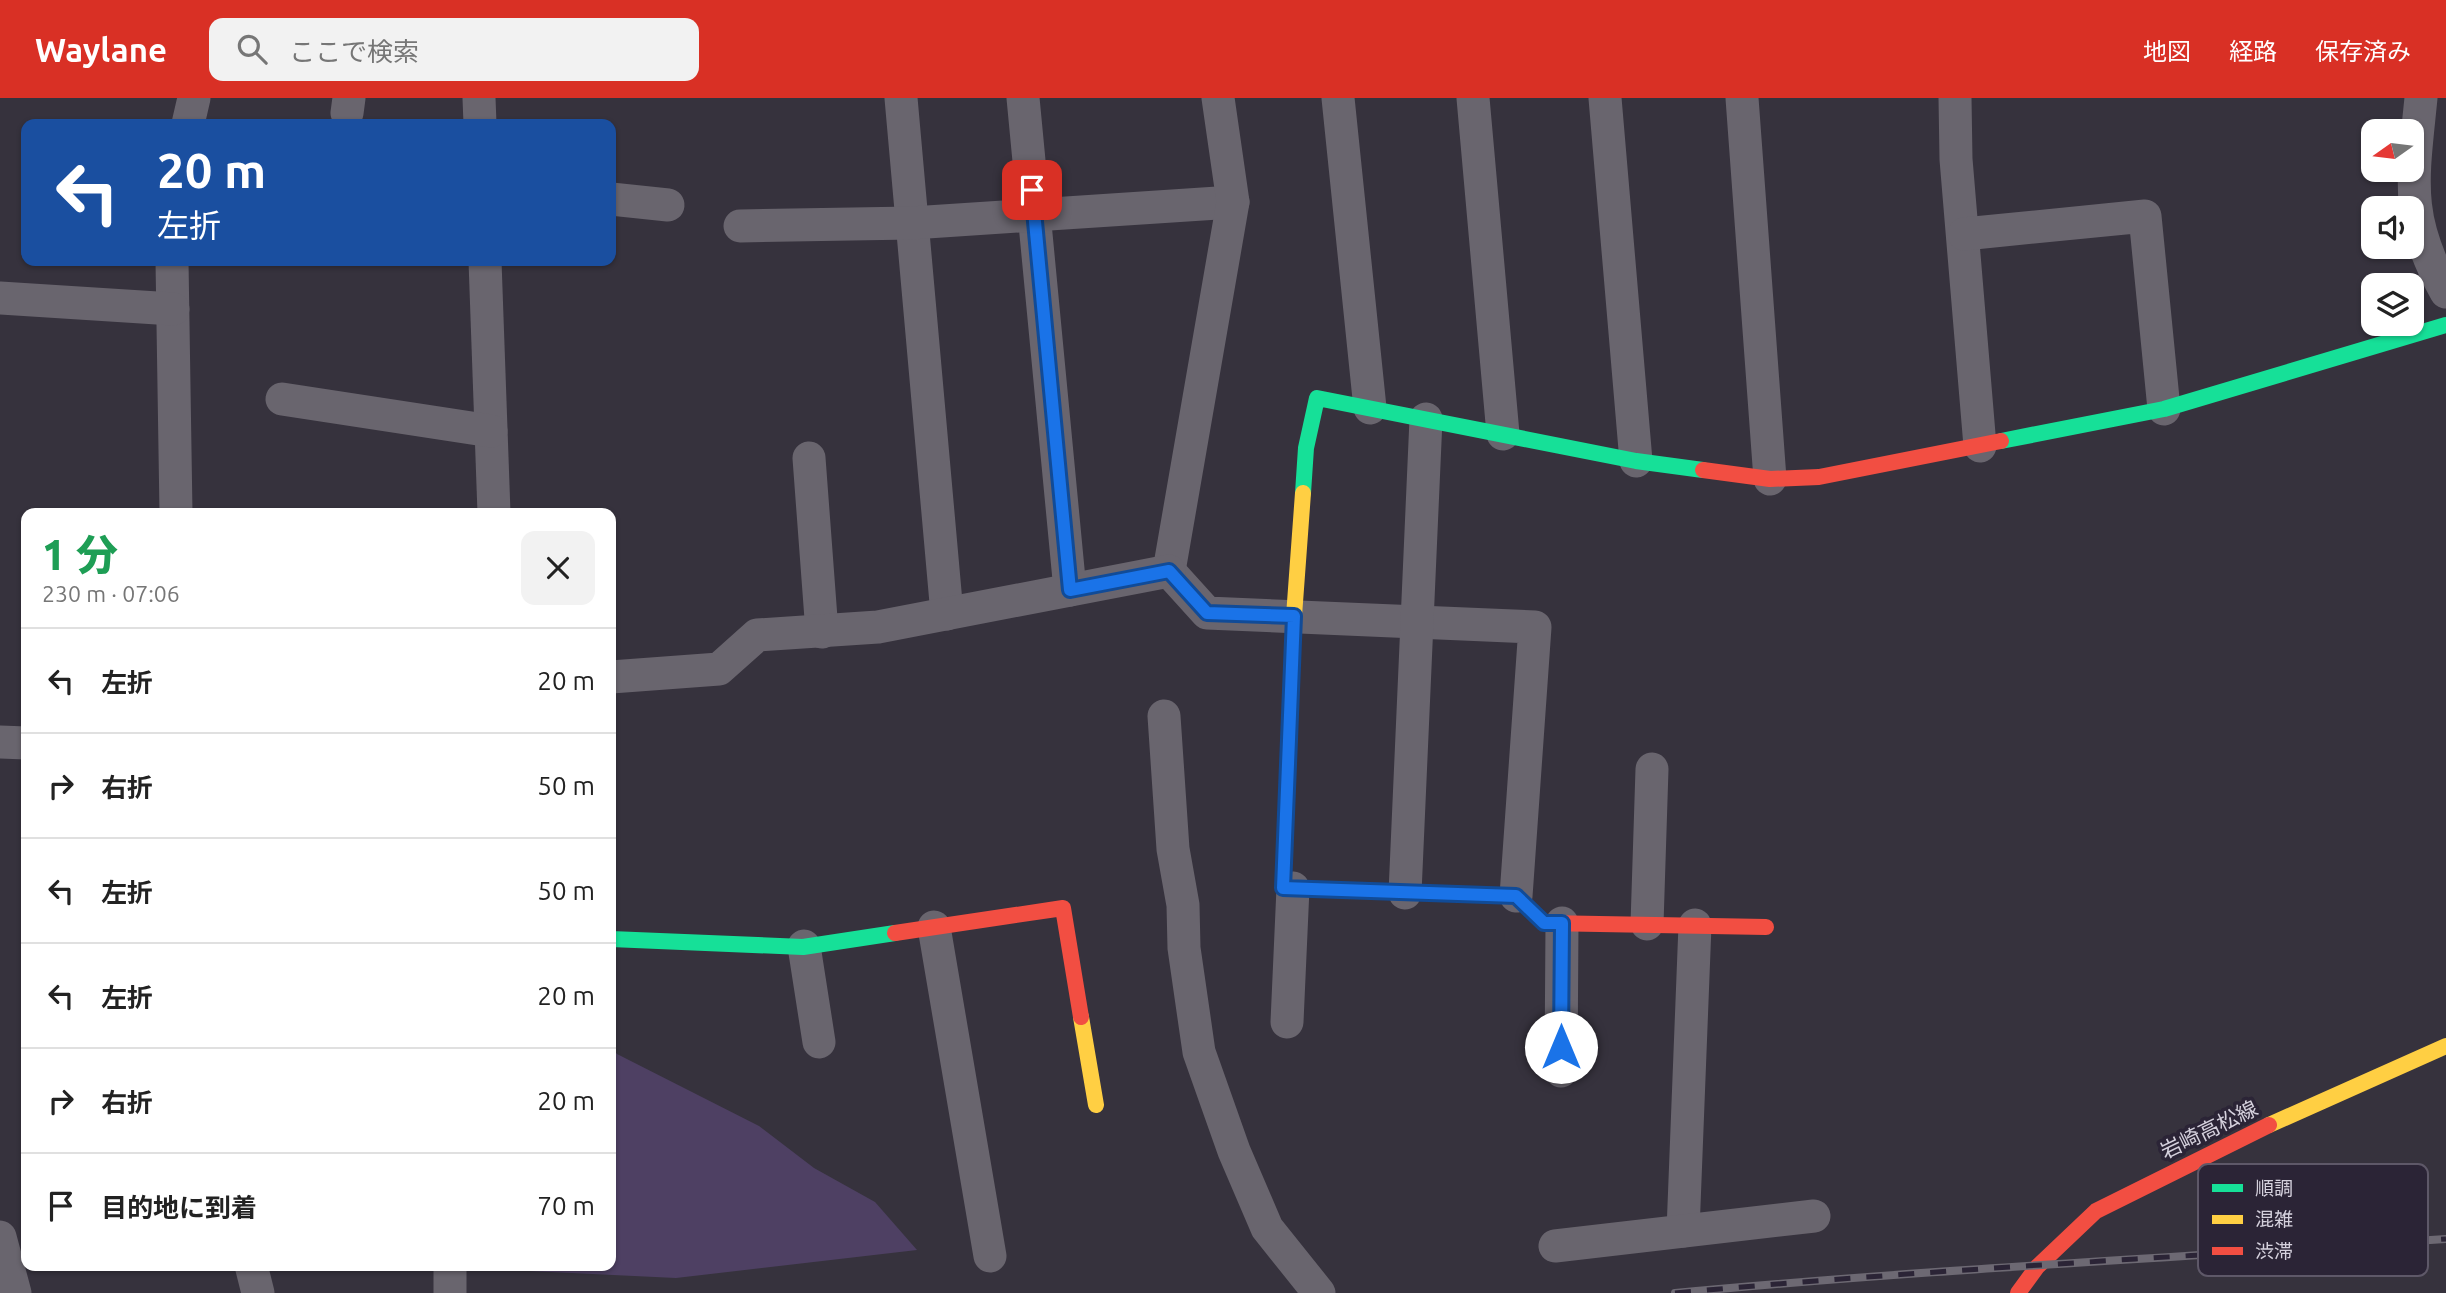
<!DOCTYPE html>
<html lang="ja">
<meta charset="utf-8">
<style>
:root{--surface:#fff;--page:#f2f2f2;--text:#222;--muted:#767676;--line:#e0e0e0;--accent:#d93025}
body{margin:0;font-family:Ubuntu,"Noto Sans JP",sans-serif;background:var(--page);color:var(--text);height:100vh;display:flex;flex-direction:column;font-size:26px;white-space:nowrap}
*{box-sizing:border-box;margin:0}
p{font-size:23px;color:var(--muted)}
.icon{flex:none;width:38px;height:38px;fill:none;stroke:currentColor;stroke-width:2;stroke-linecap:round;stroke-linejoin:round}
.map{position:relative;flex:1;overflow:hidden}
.panel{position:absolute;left:21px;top:410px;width:595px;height:763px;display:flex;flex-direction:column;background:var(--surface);border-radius:14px;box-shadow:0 2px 5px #0004}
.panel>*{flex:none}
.guide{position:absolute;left:21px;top:21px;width:595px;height:147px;border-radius:14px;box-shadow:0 2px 5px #0004;background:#1a4fa0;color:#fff;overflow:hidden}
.needle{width:46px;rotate:256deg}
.controls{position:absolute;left:2361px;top:21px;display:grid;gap:14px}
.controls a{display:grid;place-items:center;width:63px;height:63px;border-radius:14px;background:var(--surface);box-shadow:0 2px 5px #0004;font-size:35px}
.pin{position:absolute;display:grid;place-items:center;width:60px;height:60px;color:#fff;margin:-30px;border-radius:14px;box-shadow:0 4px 10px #0006}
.me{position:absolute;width:77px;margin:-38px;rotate:0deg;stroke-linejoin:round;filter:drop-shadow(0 0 5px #0008)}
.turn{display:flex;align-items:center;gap:24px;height:147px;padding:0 21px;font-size:32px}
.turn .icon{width:91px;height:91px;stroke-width:2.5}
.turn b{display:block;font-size:49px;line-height:60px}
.round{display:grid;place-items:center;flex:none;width:74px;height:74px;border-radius:14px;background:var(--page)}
.headline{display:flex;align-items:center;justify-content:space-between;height:119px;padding:0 21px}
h1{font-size:42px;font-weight:800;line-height:52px;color:#1e9e55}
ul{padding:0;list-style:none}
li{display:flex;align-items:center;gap:21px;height:105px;padding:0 21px;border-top:2px solid var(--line)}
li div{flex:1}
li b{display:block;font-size:26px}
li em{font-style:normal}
header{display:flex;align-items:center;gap:42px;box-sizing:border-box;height:98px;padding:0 35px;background:var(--accent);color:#fff}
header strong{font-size:33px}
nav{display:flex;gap:38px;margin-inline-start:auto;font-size:24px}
.search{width:490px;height:63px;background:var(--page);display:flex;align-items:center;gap:18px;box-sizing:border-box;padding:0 24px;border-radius:14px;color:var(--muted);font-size:26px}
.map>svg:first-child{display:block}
.green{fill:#4e4063}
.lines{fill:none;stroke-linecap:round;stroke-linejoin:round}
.street{stroke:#69656e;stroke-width:33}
.fast{stroke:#16e098;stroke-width:16}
.slow{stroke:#ffcf43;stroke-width:16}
.jam{stroke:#f24e42;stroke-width:16}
.rail-casing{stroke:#6d6973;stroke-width:8}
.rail{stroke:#2b2436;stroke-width:5;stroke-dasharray:16;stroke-linecap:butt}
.route-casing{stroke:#114b97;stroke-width:18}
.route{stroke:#1a73e8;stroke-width:12}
.labels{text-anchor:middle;stroke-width:7;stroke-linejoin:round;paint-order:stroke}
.street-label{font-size:21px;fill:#d5d1dd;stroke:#2b2436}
.key{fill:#2b2436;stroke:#5e5868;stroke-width:2}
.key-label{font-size:19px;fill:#d5d1dd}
</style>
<header>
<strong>Waylane</strong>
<div class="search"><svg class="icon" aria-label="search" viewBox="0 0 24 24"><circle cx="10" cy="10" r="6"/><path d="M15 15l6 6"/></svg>ここで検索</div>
<nav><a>地図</a><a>経路</a><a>保存済み</a></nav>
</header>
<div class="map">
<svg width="2446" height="1195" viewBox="0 0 2446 1195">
<rect width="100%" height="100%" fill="#36323d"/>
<path class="green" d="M611 949 617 956 759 1028 814 1070 875 1104 917 1152 676 1180 485 1171 487 1167H611Z"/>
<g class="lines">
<g class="street">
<path d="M479 0 480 26"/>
<path d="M901 0 947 516"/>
<path d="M1023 0 1070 492"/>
<path d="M1338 0 1370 310"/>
<path d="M1473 0 1503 336"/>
<path d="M1605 0 1636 363"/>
<path d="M1742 0 1770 381"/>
<path d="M1955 0 1956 61 1980 348"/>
<path d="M2421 0C2413 81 2404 119 2446 194"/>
<path d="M347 15 349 0"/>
<path d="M188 26 194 0"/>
<path d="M611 101 668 107"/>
<path d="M740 128 912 125 1233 104"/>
<path d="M1964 136 2145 118 2164 311"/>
<path d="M172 163 176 415"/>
<path d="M485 163 494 415"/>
<path d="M0 200 173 211"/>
<path d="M282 301 491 333"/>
<path d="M809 360 822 534"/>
<path d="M1169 473 1207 515 1535 529 1516 798"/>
<path d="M1169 473 1233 104 1218 0"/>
<path d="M611 579 719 571 757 537 878 529 1169 473"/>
<path d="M1164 618 1173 751 1183 807 1184 850 1199 954 1234 1053 1267 1130 1319 1195"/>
<path d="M0 644 26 645"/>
<path d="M1405 795 1426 321"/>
<path d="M1647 826 1652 671"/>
<path d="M934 829 990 1158"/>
<path d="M804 848 819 944"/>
<path d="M1287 924 1293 790"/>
<path d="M1561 973 1562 825"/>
<path d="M1683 1133 1695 827"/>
<path d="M0 1139 15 1195"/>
<path d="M1555 1148 1814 1118"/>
<path d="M251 1167 258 1195"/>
<path d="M450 1167V1195"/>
</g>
<g class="fast">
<path d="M2001 343 2164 311 2446 227"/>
<path d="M1303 395 1306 350 1317 300 1636 363 1703 372"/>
<path d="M611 841 803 849 895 835"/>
</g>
<g class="slow">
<path d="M1303 395 1294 518 1283 790 1462 796"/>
<path d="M1081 919 1096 1007"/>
<path d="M2269 1027 2446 948"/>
</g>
<g class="jam">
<path d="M1703 372 1770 381 1819 379 2001 343"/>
<path d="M1462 796 1516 798 1544 825 1766 829"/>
<path d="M895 835 1063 810 1081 919"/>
<path d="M2018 1195 2037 1169 2096 1113 2269 1027"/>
</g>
<g class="rail-casing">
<path id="rail" d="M1675 1195C1932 1171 2189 1159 2446 1141"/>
</g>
<use href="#rail" class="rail"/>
</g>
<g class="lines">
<g class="route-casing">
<path id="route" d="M1032 92 1070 492 1169 473 1207 515 1294 518 1283 790 1516 798 1544 825H1562L1561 949"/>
</g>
<use href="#route" class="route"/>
</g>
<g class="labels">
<g class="street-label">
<text transform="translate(2209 1032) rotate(-26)" y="7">岩崎高松線</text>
</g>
</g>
<rect x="2198" y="1066" width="230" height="112" rx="10" class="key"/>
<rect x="2212" y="1086" width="31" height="8" fill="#16e098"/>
<rect x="2212" y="1117" width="31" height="9" fill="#ffcf43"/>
<rect x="2212" y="1149" width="31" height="8" fill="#f24e42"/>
<g class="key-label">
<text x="2255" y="1097">順調</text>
<text x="2255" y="1128">混雑</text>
<text x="2255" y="1160">渋滞</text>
</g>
</svg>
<div class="controls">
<a><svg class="needle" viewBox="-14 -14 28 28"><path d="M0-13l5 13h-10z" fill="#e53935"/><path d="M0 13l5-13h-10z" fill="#767676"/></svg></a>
<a><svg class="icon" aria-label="sound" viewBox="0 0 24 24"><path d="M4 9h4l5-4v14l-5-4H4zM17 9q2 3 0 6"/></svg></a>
<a><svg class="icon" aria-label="layers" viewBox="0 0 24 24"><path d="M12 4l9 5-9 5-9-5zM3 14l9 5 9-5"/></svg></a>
</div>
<div class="pin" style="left:1032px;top:92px;background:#d93025"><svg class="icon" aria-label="arrive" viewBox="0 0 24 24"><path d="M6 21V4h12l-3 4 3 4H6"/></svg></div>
<svg class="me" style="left:1561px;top:949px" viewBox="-20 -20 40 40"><circle r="19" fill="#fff"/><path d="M0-13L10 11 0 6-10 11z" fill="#1a73e8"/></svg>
<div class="guide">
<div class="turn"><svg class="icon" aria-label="left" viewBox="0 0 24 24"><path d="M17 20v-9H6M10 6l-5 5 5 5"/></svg><div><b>20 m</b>左折</div></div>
</div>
<section class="panel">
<div class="headline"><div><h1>1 分</h1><p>230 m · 07:06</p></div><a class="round"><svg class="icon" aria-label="close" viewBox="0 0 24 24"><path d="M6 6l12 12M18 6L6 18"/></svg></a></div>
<ul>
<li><svg class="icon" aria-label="left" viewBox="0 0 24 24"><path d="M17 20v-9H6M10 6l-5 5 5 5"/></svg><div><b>左折</b></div><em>20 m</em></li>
<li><svg class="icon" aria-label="right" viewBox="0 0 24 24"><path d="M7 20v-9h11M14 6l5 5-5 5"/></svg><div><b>右折</b></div><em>50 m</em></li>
<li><svg class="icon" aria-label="left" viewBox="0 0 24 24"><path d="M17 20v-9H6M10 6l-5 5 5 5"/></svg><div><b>左折</b></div><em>50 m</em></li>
<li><svg class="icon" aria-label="left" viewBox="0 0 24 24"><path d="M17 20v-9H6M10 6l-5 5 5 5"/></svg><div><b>左折</b></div><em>20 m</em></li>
<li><svg class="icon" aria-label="right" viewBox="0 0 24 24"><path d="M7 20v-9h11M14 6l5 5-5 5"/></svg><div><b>右折</b></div><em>20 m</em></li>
<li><svg class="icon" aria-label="arrive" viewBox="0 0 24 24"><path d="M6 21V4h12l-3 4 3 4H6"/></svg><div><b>目的地に到着</b></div><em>70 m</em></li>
</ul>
</section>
</div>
